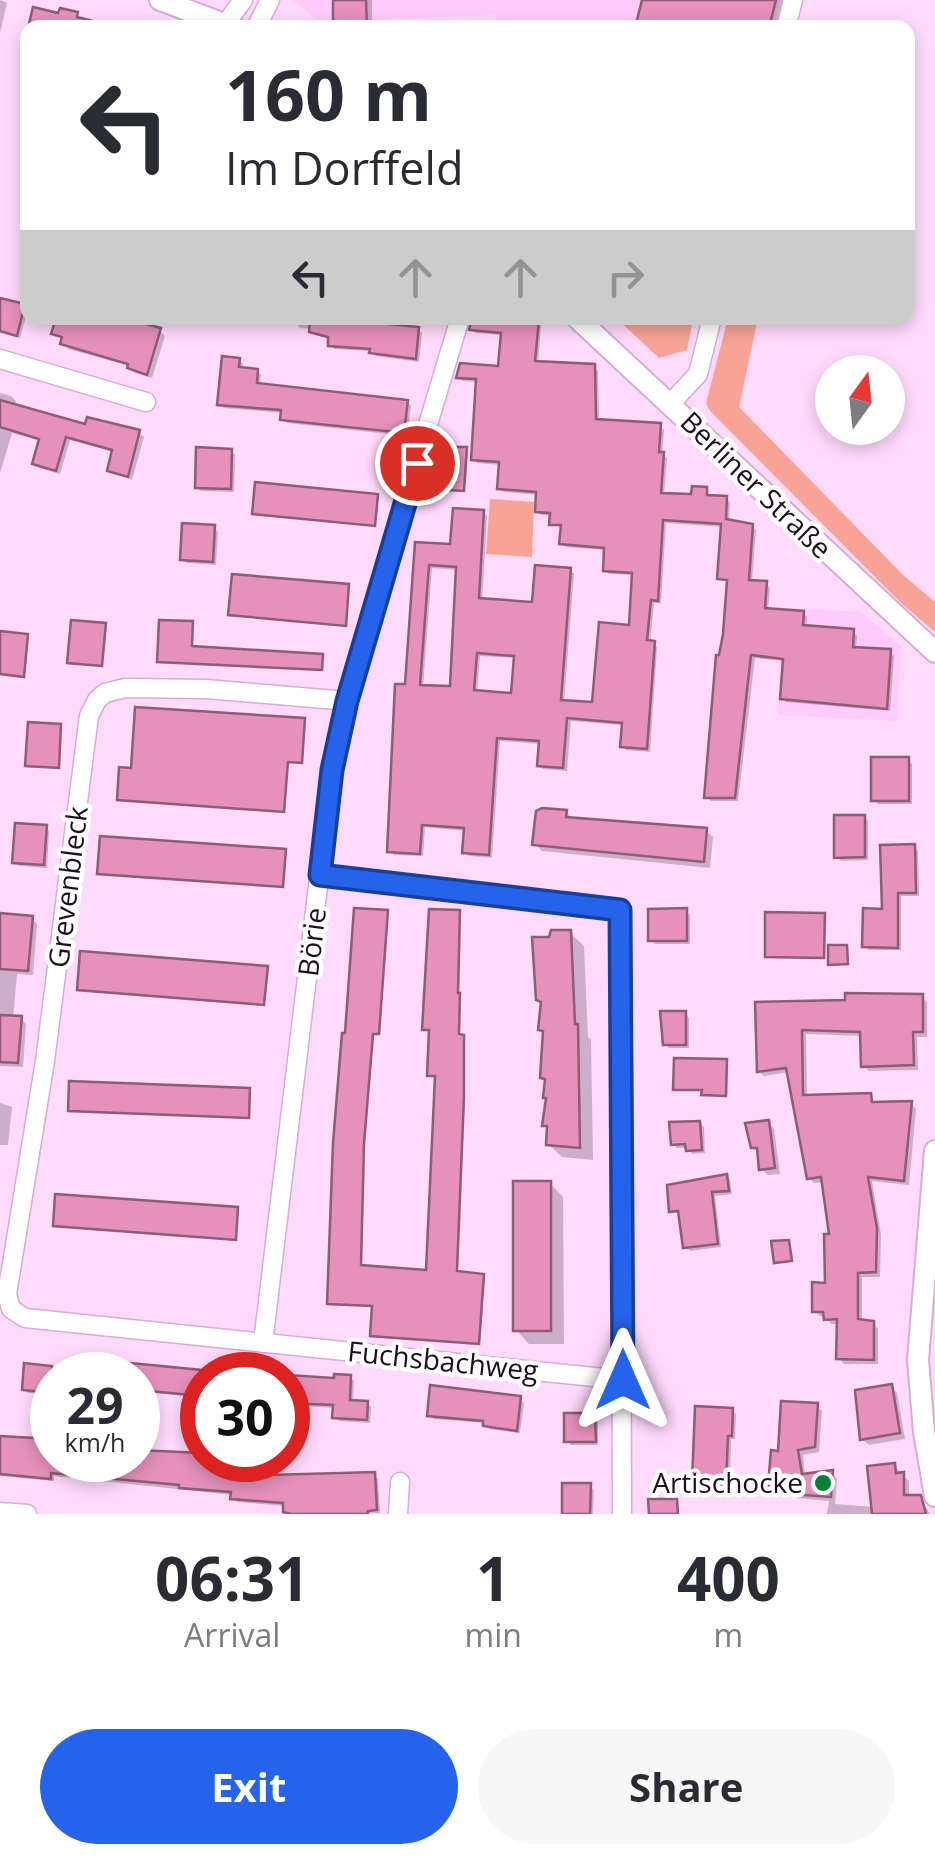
<!DOCTYPE html>
<meta charset="utf-8">
<style>
:root{--surface:#fff;--page:#f7f7f7;--text:#2b2b33;--muted:#7c7c81;--accent:#2563eb}
body{margin:0;font-family:"Open Sans",sans-serif;background:var(--page);color:var(--text);height:100vh;display:flex;flex-direction:column;font-size:38px;white-space:nowrap}
*{box-sizing:border-box;margin:0}
p{font-size:32px;color:var(--muted)}
.icon{flex:none;width:55px;height:55px;fill:none;stroke:currentColor;stroke-width:2;stroke-linecap:round;stroke-linejoin:round}
.map{position:relative;height:1514px;overflow:hidden}
.details{display:flex;flex-direction:column;background:var(--surface);flex:1}
.details>*{flex:none}
.top-card{position:absolute;left:20px;top:20px;width:895px;height:305px;border-radius:20px;box-shadow:0 5px 15px #0003;background:#fff;color:var(--text);overflow:hidden}
.needle{width:65px;rotate:15deg}
.tools{position:absolute;left:815px;top:355px;display:grid;gap:20px}
.tools a{display:grid;place-items:center;width:90px;height:90px;border-radius:50%;background:var(--surface);box-shadow:0 5px 15px #0003;font-size:50px}
.speed{position:absolute;left:30px;top:1352px;display:flex;gap:20px;font-size:50px;font-weight:700;text-align:center}
.speed>*{display:grid;place-content:center;width:130px;height:130px;border-radius:50%;background:var(--surface);box-shadow:0 5px 15px #0003;line-height:1}
.speed small{font-size:25px;font-weight:400}
.speed .limit{border:15px solid #d22;background:#fff;color:#111}
.pin{position:absolute;display:grid;place-items:center;width:85px;height:85px;color:#fff;margin:-42px;border:5px solid #fff;border-radius:50%;box-shadow:0 2px 10px #0007}
.me{position:absolute;width:110px;margin:-55px;rotate:0deg;stroke-linejoin:round;filter:drop-shadow(0 0 8px #0008)}
.turn{display:flex;align-items:center;gap:35px;height:210px;padding:0 40px;font-size:45px}
.turn .icon{width:130px;height:130px;stroke-width:2.5}
.turn b{display:block;font-size:70px;line-height:85px}
.lanes{display:flex;align-items:center;height:95px;padding:0 40px;background:#0003;justify-content:center;gap:50px;direction:ltr}
.lanes .off{opacity:.35}
.eta{display:flex;justify-content:space-evenly;align-items:center;height:170px;text-align:center}
.eta b{font-size:60px;font-weight:700;line-height:70px}
.primary-button{display:flex;gap:20px;margin-top:auto;padding:20px 40px}
.primary-button a{flex:1;height:115px;border-radius:60px;background:var(--accent);color:#fff;font-size:40px;font-weight:700;line-height:115px;text-align:center}
.primary-button a+a{background:var(--page);color:var(--text)}
.map>svg:first-child{display:block}
.built{fill:#fecbfa}
.green{fill:#f7a497}
.shadow{fill:#0003;fill-rule:evenodd}
.building{fill:#e691bb;stroke:#8e5c75;stroke-width:2.5;fill-rule:evenodd}
.lines{fill:none;stroke-linecap:round;stroke-linejoin:round}
.minor-casing{stroke:#d8acd4;stroke-width:21}
.tertiary-casing{stroke:#d8acd4;stroke-width:24}
.minor{stroke:#fff;stroke-width:18}
.tertiary{stroke:#fff;stroke-width:20}
.route-casing{stroke:#184099;stroke-width:25}
.route{stroke:#2563eb;stroke-width:18}
.poi-dot{fill:#087f37;stroke:#fff;stroke-width:4}
.labels{text-anchor:middle;stroke-width:9;stroke-linejoin:round;paint-order:stroke}
.street-label{font-size:28px;fill:#1f0f1e;stroke:#fff}
.poi-label{font-size:28px;fill:#1f0f1e;stroke:#fff;text-anchor:end}
</style>
<div class="map">
<svg width="935" height="1514" viewBox="0 0 935 1514">
<rect width="100%" height="100%" fill="#ffdafb"/>
<g class="built">
<path d="M293 0H780L772 28H499L495 15 383 19V27H325Z"/>
<path d="M783 608 860 612 901 646 897 721 778 715Z"/>
</g>
<g class="green">
<path d="M616 318H690L693 320 687 350 659 358Z"/>
<path d="M728 318H758L739 407 903 575 935 602V632L901 603 710 411 706 403Z"/>
<path d="M490 499 534 502 532 557 486 554Z"/>
</g>
<g class="shadow">
<path d="M0 0 7 3 0 33Z"/>
<path d="M335 0H372V28H337Z"/>
<path d="M643 0H783L776 28H637Z"/>
<path d="M0 300 28 310 20 338 0 333Z"/>
<path d="M59 318H128L127 321 160 331 165 336 152 378 135 373 130 366 68 349 64 340 54 334Z"/>
<path d="M293 318H347L351 322 418 329 422 333 419 362 376 356 371 351 334 349 331 339 316 335 311 329 300 328Z"/>
<path d="M476 318 538 322 541 326 538 363 594 367 598 371 599 422 660 426 664 430 662 454 667 458 664 495 694 497 706 489 710 497 726 499 730 502 729 522 752 526 756 530 752 583 766 584 770 588 768 611 803 613 807 617 806 628 853 632 857 636 856 649 890 652 894 656 890 711 786 702 782 698 785 661 755 658 738 801H711L707 797 729 583 720 578 724 527 666 523 661 603H654L650 643 657 647 650 752 626 750 623 746 624 725 571 721 567 771 543 769 539 765 541 744 500 741 492 858 469 856 465 852 466 831 425 827 423 856 394 855 390 851 418 545 453 547 483 512 487 516 482 601 534 605 570 570 574 574 564 703 594 705 631 628 634 575 609 574 605 570 606 550 566 547 562 543 563 528 551 524 552 516 541 515 537 511 539 495 504 492 500 488 501 465 477 463 473 459 479 382 463 381 459 377 500 368 503 335 476 333 473 329ZM432 568 459 570 452 688 423 687ZM480 656 516 658 513 696 477 693Z"/>
<path d="M239 360 243 364V370L257 371 261 375 260 386 407 402 411 406 407 436 287 423 283 413 224 408 220 404Z"/>
<path d="M0 393 11 396 16 401 14 406 87 427 139 433 144 437 132 480 110 470 114 452 70 440 60 474 39 468 35 463 41 441 12 433 0 473Z"/>
<path d="M231 451 235 455 234 492 201 491 197 487Z"/>
<path d="M214 528 218 532 216 565 187 563 183 559Z"/>
<path d="M304 721 302 763 288 762 285 813 119 799Z"/>
<path d="M907 760 912 764V804H878L874 800Z"/>
<path d="M566 812 573 819 706 831 713 837 710 868 542 851 535 844Z"/>
<path d="M864 817 868 821V860L841 861 837 857Z"/>
<path d="M45 827 49 831 47 868 19 866 15 862Z"/>
<path d="M914 847 918 851 919 896H901V950H869L865 946Z"/>
<path d="M285 851 284 887 101 874Z"/>
<path d="M686 911 690 915V944H655L651 940Z"/>
<path d="M387 912 380 1035 374 1034 364 1147 361 1267 429 1273 437 1077 430 1075 432 1030 424 1029 459 913V1037L465 1038V1099L457 1274 485 1277 480 1344 374 1336V1306L329 1303Z"/>
<path d="M32 919 37 924 33 975 17 974 13 1018 21 1019 26 1024 23 1067 0 1066V934Z"/>
<path d="M570 933 584 946 588 1037 591 1040 593 1160 562 1157 548 1144 549 1130 544 1125 547 1082 542 1077 545 1033 541 1029 552 940Z"/>
<path d="M922 997 927 1002V1037H917L918 1070 869 1071 864 1066 863 1036 806 1034 807 1097 870 1096 876 1105 911 1103 916 1109 909 1185 872 1181 881 1235 880 1277H862V1322L873 1323 878 1329V1364H844L839 1358V1324H831L826 1316H820L814 1311 827 1285 832 1236 824 1182 814 1183 809 1178 789 1072 764 1076 759 1071 757 1004Z"/>
<path d="M685 1014 689 1018V1048H669L665 1044Z"/>
<path d="M249 1091 250 1119 70 1110Z"/>
<path d="M0 1103 12 1107 8 1145H0Z"/>
<path d="M700 1123 704 1127 705 1153 692 1154 688 1148H677L673 1144Z"/>
<path d="M768 1123 774 1129 780 1174 768 1175 762 1169 760 1154 753 1147Z"/>
<path d="M726 1176 730 1180 732 1194 715 1196 721 1247 690 1251 686 1247 681 1214 672 1211Z"/>
<path d="M550 1183 563 1197 564 1344H529L516 1330Z"/>
<path d="M90 1362 248 1374 249 1375H202V1398L138 1391V1375H89Z"/>
<path d="M26 1366 57 1369 61 1373 52 1375V1395L28 1393 24 1389Z"/>
<path d="M350 1377 354 1381 353 1403H367L371 1407 370 1423 339 1421 335 1417V1408L288 1405V1378L337 1381Z"/>
<path d="M891 1387 897 1393 905 1439 869 1445 862 1439Z"/>
<path d="M520 1399 524 1403 520 1433 489 1429 486 1423 434 1419 430 1415Z"/>
<path d="M817 1406 822 1411 819 1452 803 1455 805 1476 832 1473 837 1478 835 1504 874 1507 894 1466 909 1481V1497H920L930 1514H827L829 1501 797 1498 791 1492 776 1491 770 1486 780 1453Z"/>
<path d="M732 1410 736 1414 735 1439H731L730 1487 698 1486 694 1482Z"/>
<path d="M594 1415 598 1419V1445H571L567 1441Z"/>
<path d="M0 1438 52 1441V1460H138V1452L267 1464 272 1468 271 1477 374 1475 378 1479 380 1513 289 1514 285 1506 237 1502 233 1495 54 1476V1481L0 1476Z"/>
<path d="M590 1486 594 1490 593 1514H564Z"/>
</g>
<g class="building">
<path d="M333 0H366L367 28 333 27Z"/>
<path d="M642 0H776L769 28H635Z"/>
<path d="M33 7 58 13 60 8 78 12 77 17 93 21 92 28H28Z"/>
<path d="M0 298 25 304 17 336 0 331Z"/>
<path d="M56 318H123L161 328 147 375 127 368 128 364 60 344 62 337 51 334Z"/>
<path d="M310 318H348L347 320 419 327 416 359 369 353 370 349 328 346V337L309 332Z"/>
<path d="M472 318 539 320 535 361 595 364 596 419 661 423 659 452H664L661 493 691 494 692 486 707 487V495L727 496 726 519 753 524 749 580 767 581 765 608 804 611 803 625 854 629 853 647 891 649 887 709 780 699 783 659 751 655 735 798H704L716 655H719L723 634 727 580 717 579 721 524 663 520 658 601 651 600 647 640 655 641 647 749 620 747 622 723 567 718 563 768 537 766 539 741 497 738 489 855 462 853 464 828 422 825 420 854 387 852 395 684H405L415 542 450 544 453 508 484 510 479 598 532 602 535 565 571 568 561 700 592 702 599 622 629 625 632 573 603 571 604 548 559 544 561 525H549L550 513 535 512 536 492 497 489 499 462 471 460 476 379 456 378 460 363 498 366 501 333 469 330ZM429 565 456 567 450 686 420 685ZM477 653 514 656 511 693 474 690Z"/>
<path d="M222 356 240 358 239 367 258 369 257 383 408 400 404 433 280 420 281 410 217 405Z"/>
<path d="M0 400 85 424 87 417 140 430 128 477 107 471 112 450 66 437 56 471 32 464 39 439 0 427Z"/>
<path d="M196 447 232 449 231 489 195 488Z"/>
<path d="M451 447H467L464 491 448 490Z"/>
<path d="M255 482 378 494 375 526 252 514Z"/>
<path d="M182 523 215 525 213 562 180 560Z"/>
<path d="M232 574 349 584 346 626 228 615Z"/>
<path d="M71 620 106 623 102 666 67 663Z"/>
<path d="M159 620 193 621 192 646 323 654 322 670 157 662Z"/>
<path d="M0 631 28 634 24 677 0 674Z"/>
<path d="M135 707 305 718 302 763 288 762 284 812 117 800 119 767 131 768Z"/>
<path d="M28 722 61 724 59 768 25 766Z"/>
<rect x="871" y="757" width="38" height="44"/>
<path d="M542 808 567 810 566 817 707 828 704 862 532 845 536 811Z"/>
<path d="M834 815H865V857L834 858Z"/>
<path d="M15 823 47 825 44 865 12 863Z"/>
<path d="M100 836 286 849 283 887 97 874Z"/>
<path d="M915 844 916 893H898V948L862 947 863 908 882 909 880 845Z"/>
<path d="M354 908 388 910 379 1034H373L364 1144 361 1265 426 1270 435 1076H427L429 1030H422L429 909 460 910 458 993H460L459 1034 464 1035V1096L457 1271 484 1274 479 1344 370 1336 372 1306 327 1304 333 1143 342 1033H345Z"/>
<path d="M687 908V941H648V909Z"/>
<path d="M765 912 825 913 824 958 765 957Z"/>
<path d="M0 913 33 916 28 971 0 969Z"/>
<path d="M551 930H571L575 1024H578L580 1148 546 1145 547 1126H542L546 1098H543L545 1079 540 1078 543 1031 538 1030 541 1002 536 1000 532 937H549Z"/>
<path d="M828 945H847L848 964 828 965Z"/>
<path d="M80 951 268 966 264 1005 77 990Z"/>
<path d="M845 993 923 994V1032H913L914 1065 861 1067 860 1032 802 1030 803 1095 871 1093 872 1102 912 1101 904 1181 868 1177 877 1228 876 1272 858 1273V1319L874 1321V1360L836 1359 837 1319 824 1320 823 1312H812V1282L825 1283 824 1234H829L821 1177 807 1179 786 1068 757 1072 755 1002 845 1000Z"/>
<path d="M660 1011H686V1045H663Z"/>
<path d="M0 1015 22 1016 18 1063 0 1062Z"/>
<path d="M674 1058 727 1059 726 1096 701 1095 702 1090H673Z"/>
<path d="M69 1081 250 1088 249 1118 68 1111Z"/>
<path d="M769 1120 775 1168 759 1170 757 1148H751L745 1123Z"/>
<path d="M700 1121 702 1150 686 1151 685 1144 671 1145 669 1122Z"/>
<path d="M727 1174 729 1191 712 1192 718 1244 683 1248 678 1211 669 1212 667 1185Z"/>
<rect x="513" y="1181" width="38" height="150"/>
<path d="M55 1194 238 1207 236 1240 53 1226Z"/>
<path d="M789 1240 792 1261 774 1263 771 1241Z"/>
<path d="M88 1359 202 1370V1396L138 1390V1375H86Z"/>
<path d="M24 1363 52 1366V1393L22 1390Z"/>
<path d="M334 1374 351 1375 350 1400 368 1401 367 1420 332 1418 333 1405 288 1403V1375L334 1378Z"/>
<path d="M892 1384 900 1433 860 1440 855 1390Z"/>
<path d="M430 1385 521 1396 517 1431 483 1426V1421L427 1416Z"/>
<path d="M781 1401 818 1403 815 1447 798 1450 802 1474 833 1470 831 1497 789 1494V1488L768 1486 771 1450 778 1451Z"/>
<path d="M695 1406 733 1408 732 1436H728L726 1484 692 1483Z"/>
<path d="M564 1413H595L596 1442H564Z"/>
<path d="M0 1436 52 1439V1460H138V1450L202 1453V1460L269 1462 268 1475 375 1472 377 1510 368 1511V1514H291L283 1512V1503L230 1499 231 1492 179 1488V1485L51 1473V1479L0 1474Z"/>
<path d="M895 1463 896 1473 904 1472V1495H921L926 1514H872L867 1466Z"/>
<path d="M562 1483H591L590 1514H562Z"/>
<path d="M648 1499H677L678 1514H649Z"/>
</g>
<g class="lines">
<g class="minor-casing">
<g id="minor">
<path d="M227 22 243 0"/>
<path d="M256 28 270 0"/>
<path d="M786 28 793 0"/>
<path d="M0 359 146 402"/>
<path d="M671 403 698 374 712 318"/>
<path d="M347 701 206 689 125 688 105 693 97 700 89 716 45 1061 7 1294 11 1309 25 1318 623 1380"/>
<path d="M320 875 620 910 622 1514"/>
<path d="M263 1343 332 770 353 674 460 318"/>
<path d="M0 1512 27 1514"/>
<path d="M398 1514 400 1482"/>
</g>
</g>
<g class="tertiary-casing">
<g id="tertiary">
<path d="M160 0 235 28"/>
<path d="M577 318 935 652"/>
<path d="M935 1151 918 1360 924 1432 935 1496"/>
</g>
</g>
<use href="#minor" class="minor"/>
<use href="#tertiary" class="tertiary"/>
</g>
<g class="lines">
<g class="route-casing">
<path id="route" d="M417 463 347 701 332 770 320 875 620 910 623 1380"/>
</g>
<use href="#route" class="route"/>
</g>
<circle class="poi-dot" cx="823" cy="1483" r="10"/>
<g class="labels">
<g class="street-label">
<text transform="translate(756 485) rotate(44)" y="10">Berliner Straße</text>
<text transform="translate(68 887) rotate(-83)" y="10">Grevenbleck</text>
<text transform="translate(312 942) rotate(-83)" y="10">Börie</text>
<text transform="translate(443 1361) rotate(6)" y="10">Fuchsbachweg</text>
</g>
<g class="poi-label">
<text x="803" y="1493">Artischocke</text>
</g>
</g>
</svg>
<div class="tools">
<a><svg class="needle" viewBox="-14 -14 28 28"><path d="M0-13l5 13h-10z" fill="#e53935"/><path d="M0 13l5-13h-10z" fill="#7c7c81"/></svg></a>
</div>
<div class="speed"><div>29<small>km/h</small></div><div class="limit">30</div></div>
<div class="pin" style="left:417px;top:463px;background:#d93025"><svg class="icon" aria-label="arrive" viewBox="0 0 24 24"><path d="M6 21V4h12l-3 4 3 4H6"/></svg></div>
<svg class="me" style="left:623px;top:1380px" viewBox="-20 -20 40 40"><path d="M0-17L14 15 0 8-14 15z" fill="#2563eb" stroke="#fff" stroke-width="4"/></svg>
<div class="top-card">
<div class="turn"><svg class="icon" aria-label="left" viewBox="0 0 24 24"><path d="M17 20v-9H6M10 6l-5 5 5 5"/></svg><div><b>160 m</b>Im Dorffeld</div></div>
<div class="lanes"><svg class="icon" aria-label="left" viewBox="0 0 24 24"><path d="M17 20v-9H6M10 6l-5 5 5 5"/></svg><svg class="icon off" aria-label="ahead" viewBox="0 0 24 24"><path d="M12 20V5M6 11l6-6 6 6"/></svg><svg class="icon off" aria-label="ahead" viewBox="0 0 24 24"><path d="M12 20V5M6 11l6-6 6 6"/></svg><svg class="icon off" aria-label="right" viewBox="0 0 24 24"><path d="M7 20v-9h11M14 6l5 5-5 5"/></svg></div>
</div>
</div>
<section class="details">
<div class="eta">
<div><b>06:31</b><p>Arrival</p></div>
<div><b>1</b><p>min</p></div>
<div><b>400</b><p>m</p></div>
</div>
<div class="primary-button"><a>Exit</a><a>Share</a></div>
</section>
